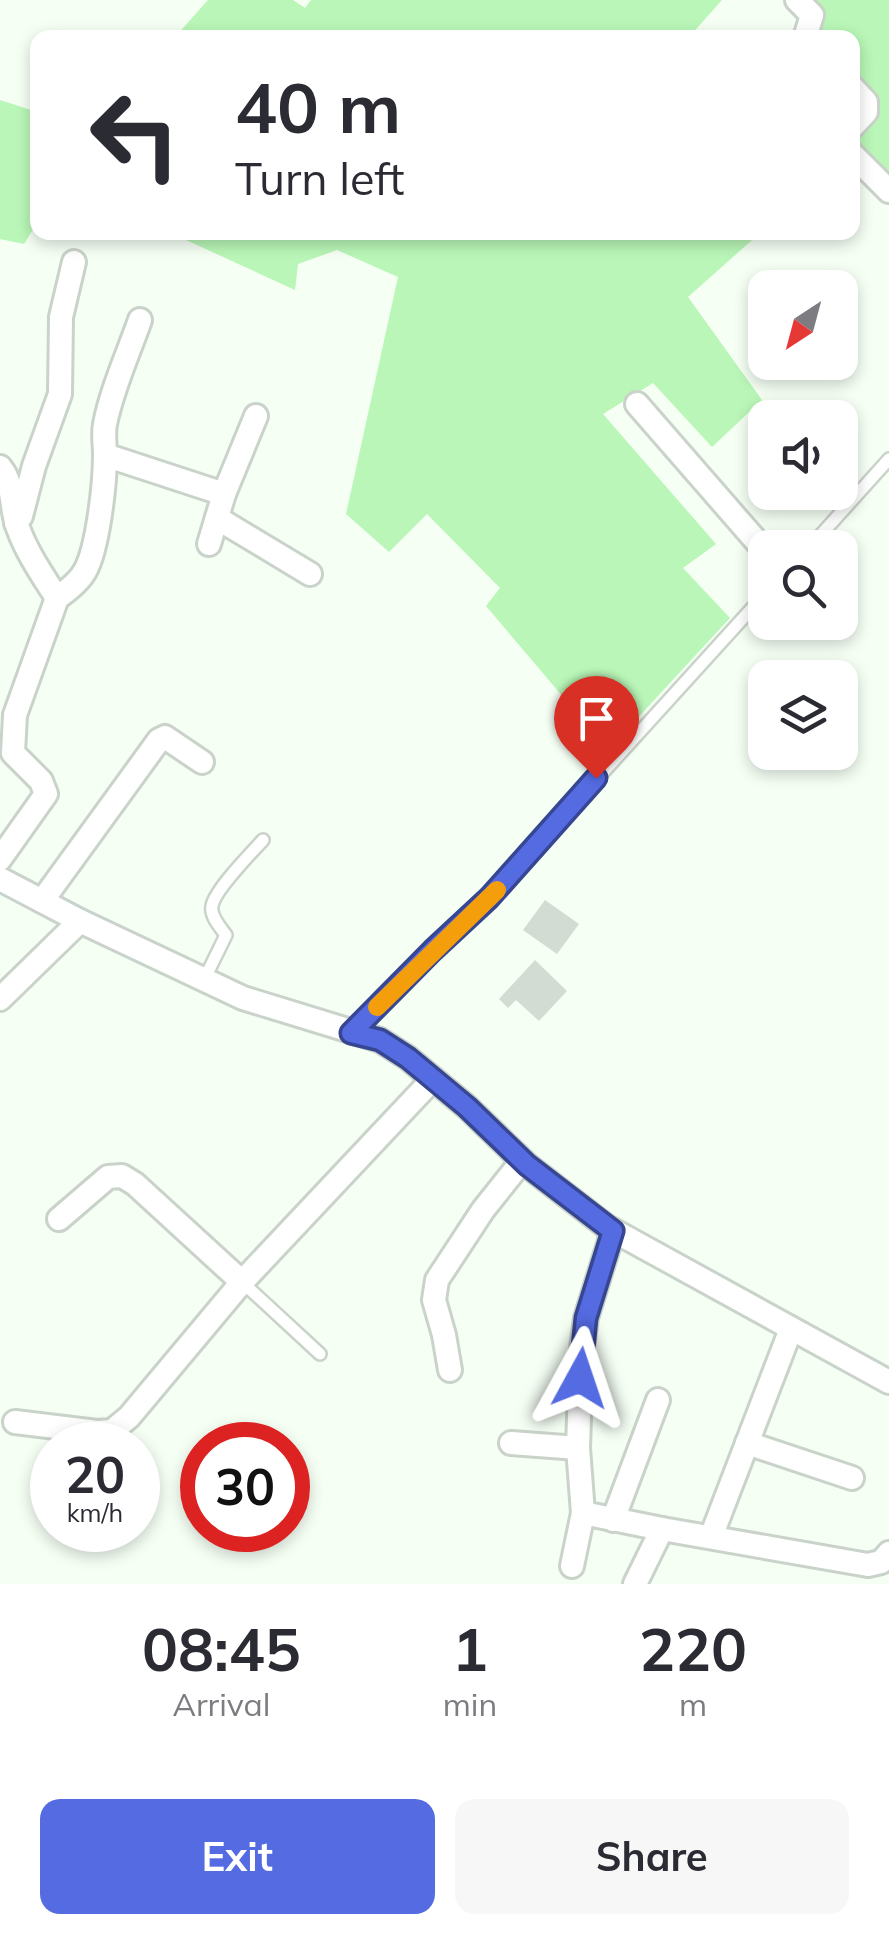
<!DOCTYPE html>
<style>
:root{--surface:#fff;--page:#f7f7f7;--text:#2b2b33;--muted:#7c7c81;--accent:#546be1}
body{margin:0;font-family:Mulish,sans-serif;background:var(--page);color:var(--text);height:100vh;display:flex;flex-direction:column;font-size:38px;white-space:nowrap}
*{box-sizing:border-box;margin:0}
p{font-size:32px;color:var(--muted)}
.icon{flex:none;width:55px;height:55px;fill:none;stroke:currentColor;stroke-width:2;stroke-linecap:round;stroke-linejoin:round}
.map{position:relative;height:1584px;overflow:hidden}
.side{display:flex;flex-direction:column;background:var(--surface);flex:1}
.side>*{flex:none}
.banner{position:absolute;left:30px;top:30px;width:830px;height:210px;border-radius:20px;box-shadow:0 5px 15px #0003;background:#fff;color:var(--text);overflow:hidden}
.needle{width:65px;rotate:216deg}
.fabs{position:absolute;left:748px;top:270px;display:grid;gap:20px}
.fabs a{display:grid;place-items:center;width:110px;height:110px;border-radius:20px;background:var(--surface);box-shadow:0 5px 15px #0003;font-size:50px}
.speed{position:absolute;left:30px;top:1422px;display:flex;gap:20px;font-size:50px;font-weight:700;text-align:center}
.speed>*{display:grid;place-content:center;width:130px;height:130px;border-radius:50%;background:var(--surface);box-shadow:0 5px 15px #0003;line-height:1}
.speed small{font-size:25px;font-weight:400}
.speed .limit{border:15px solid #d22;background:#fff;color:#111}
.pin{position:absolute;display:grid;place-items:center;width:85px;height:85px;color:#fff;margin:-102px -42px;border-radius:50% 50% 50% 0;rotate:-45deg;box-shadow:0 0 10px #0007}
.pin .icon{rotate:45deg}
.me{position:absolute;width:110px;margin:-55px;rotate:5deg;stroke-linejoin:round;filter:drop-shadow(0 0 8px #0008)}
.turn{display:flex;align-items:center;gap:35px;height:210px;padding:0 40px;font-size:45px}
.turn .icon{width:130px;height:130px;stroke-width:2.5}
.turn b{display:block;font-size:70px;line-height:85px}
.eta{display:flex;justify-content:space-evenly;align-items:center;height:170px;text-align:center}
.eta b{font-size:60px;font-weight:700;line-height:70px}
.action{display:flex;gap:20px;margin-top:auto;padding:20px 40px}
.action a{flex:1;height:115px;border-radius:20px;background:var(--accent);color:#fff;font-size:40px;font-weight:700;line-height:115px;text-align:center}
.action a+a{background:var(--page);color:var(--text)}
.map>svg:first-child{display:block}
.green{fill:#b9f6b7}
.building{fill:#d3dcd2}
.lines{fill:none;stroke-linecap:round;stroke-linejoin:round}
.service-casing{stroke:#cad3c9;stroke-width:16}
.minor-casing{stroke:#cad3c9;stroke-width:28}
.service{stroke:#fff;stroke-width:11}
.minor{stroke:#fff;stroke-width:22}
.route-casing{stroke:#374692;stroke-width:25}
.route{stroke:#546be1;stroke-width:18}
.slow{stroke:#f59e0b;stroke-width:18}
</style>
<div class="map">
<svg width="889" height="1584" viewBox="0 0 889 1584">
<rect width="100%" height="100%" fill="#f5fff4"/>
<g class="green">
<path d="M208 0H293L305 8 311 0H722L689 37H175Z"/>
<path d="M811 0H889V179L853 140 875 115C873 92 870 89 853 75L852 38 814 37Z"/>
<path d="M0 100 37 112V223L24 244 0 239Z"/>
<path d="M190 232 760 233 688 297 762 400 712 447 653 383 603 414 716 544 683 568 730 618 608 750 486 606 500 588 427 514 389 552 346 514 398 277 337 250 298 264 295 290 186 240Z"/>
</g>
<g class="building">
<path d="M545 900 579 924 557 954 523 930Z"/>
<path d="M535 960 567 991 539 1021 516 1000 508 1008 499 999Z"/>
</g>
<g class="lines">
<g class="service-casing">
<g id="service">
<path d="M809 548 889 459"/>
<path d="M204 980 226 935C220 927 210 916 212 906 214 891 251 853 263 840"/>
<path d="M351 1033 433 950 489 898 765 594"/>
<path d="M242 1282 320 1354"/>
</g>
</g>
<g class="minor-casing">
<g id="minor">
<path d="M797 0 812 15 805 38"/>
<path d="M852 87 866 102V112L852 127"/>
<path d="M852 154 889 191"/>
<path d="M637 404 765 551"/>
<path d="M105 455 224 494 209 544"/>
<path d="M0 467C15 485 10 507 18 528 27 553 43 576 57 598"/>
<path d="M224 494 256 416"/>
<path d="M217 518 310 574"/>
<path d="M16 523 21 516 34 466 60 394 61 317 74 262"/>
<path d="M0 859 46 794 41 781 13 753 15 715 57 598C67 591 79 582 85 571 98 548 105 483 105 455 105 444 103 435 105 424 112 389 128 354 140 320"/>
<path d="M0 879 80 921 243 998 380 1040 408 1058 467 1107 527 1165 607 1227 889 1382"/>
<path d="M42 901 159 740 165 737 202 762"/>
<path d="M0 999 80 921"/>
<path d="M59 1219 108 1177 122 1176 135 1184 242 1282"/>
<path d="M450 1370 444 1335 434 1300 437 1280 483 1210 522 1161"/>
<path d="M15 1422 97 1432 112 1431 129 1417 242 1282 433 1079"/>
<path d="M511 1443 578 1448 581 1355 586 1318 613 1231"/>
<path d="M747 1443 852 1478"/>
<path d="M578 1448 583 1513 662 1529 868 1565 881 1562 889 1553"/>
<path d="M613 1520 658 1400"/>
<path d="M711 1537 791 1329"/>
<path d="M572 1566 583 1513"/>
<path d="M635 1584 662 1529"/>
</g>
</g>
<use href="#service" class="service"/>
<use href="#minor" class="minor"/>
</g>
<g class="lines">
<g class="route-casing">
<path id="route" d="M580 1378 586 1318 613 1231 527 1165 467 1107 408 1058 380 1040 351 1033 433 950 489 898 596 778"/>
</g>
<use href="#route" class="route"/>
<path class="slow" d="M377 1007 497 890"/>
</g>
</svg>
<div class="fabs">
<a><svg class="needle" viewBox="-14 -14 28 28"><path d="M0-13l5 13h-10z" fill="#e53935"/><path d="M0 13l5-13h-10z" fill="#7c7c81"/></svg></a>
<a><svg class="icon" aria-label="sound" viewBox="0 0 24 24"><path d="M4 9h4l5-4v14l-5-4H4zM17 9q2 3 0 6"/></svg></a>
<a><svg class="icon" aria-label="search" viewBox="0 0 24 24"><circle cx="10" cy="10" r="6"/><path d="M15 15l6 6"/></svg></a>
<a><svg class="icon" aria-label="layers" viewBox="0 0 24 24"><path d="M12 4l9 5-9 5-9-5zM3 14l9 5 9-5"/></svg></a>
</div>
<div class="speed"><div>20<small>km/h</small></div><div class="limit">30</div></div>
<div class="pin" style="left:596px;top:778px;background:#d93025"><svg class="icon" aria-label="arrive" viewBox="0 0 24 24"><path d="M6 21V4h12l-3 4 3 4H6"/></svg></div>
<svg class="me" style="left:580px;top:1378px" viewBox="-20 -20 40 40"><path d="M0-17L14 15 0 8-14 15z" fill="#546be1" stroke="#fff" stroke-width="4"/></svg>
<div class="banner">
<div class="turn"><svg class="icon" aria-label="left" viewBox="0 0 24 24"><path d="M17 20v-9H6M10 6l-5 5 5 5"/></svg><div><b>40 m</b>Turn left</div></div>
</div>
</div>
<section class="side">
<div class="eta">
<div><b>08:45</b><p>Arrival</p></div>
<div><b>1</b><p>min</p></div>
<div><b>220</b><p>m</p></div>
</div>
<div class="action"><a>Exit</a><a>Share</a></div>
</section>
